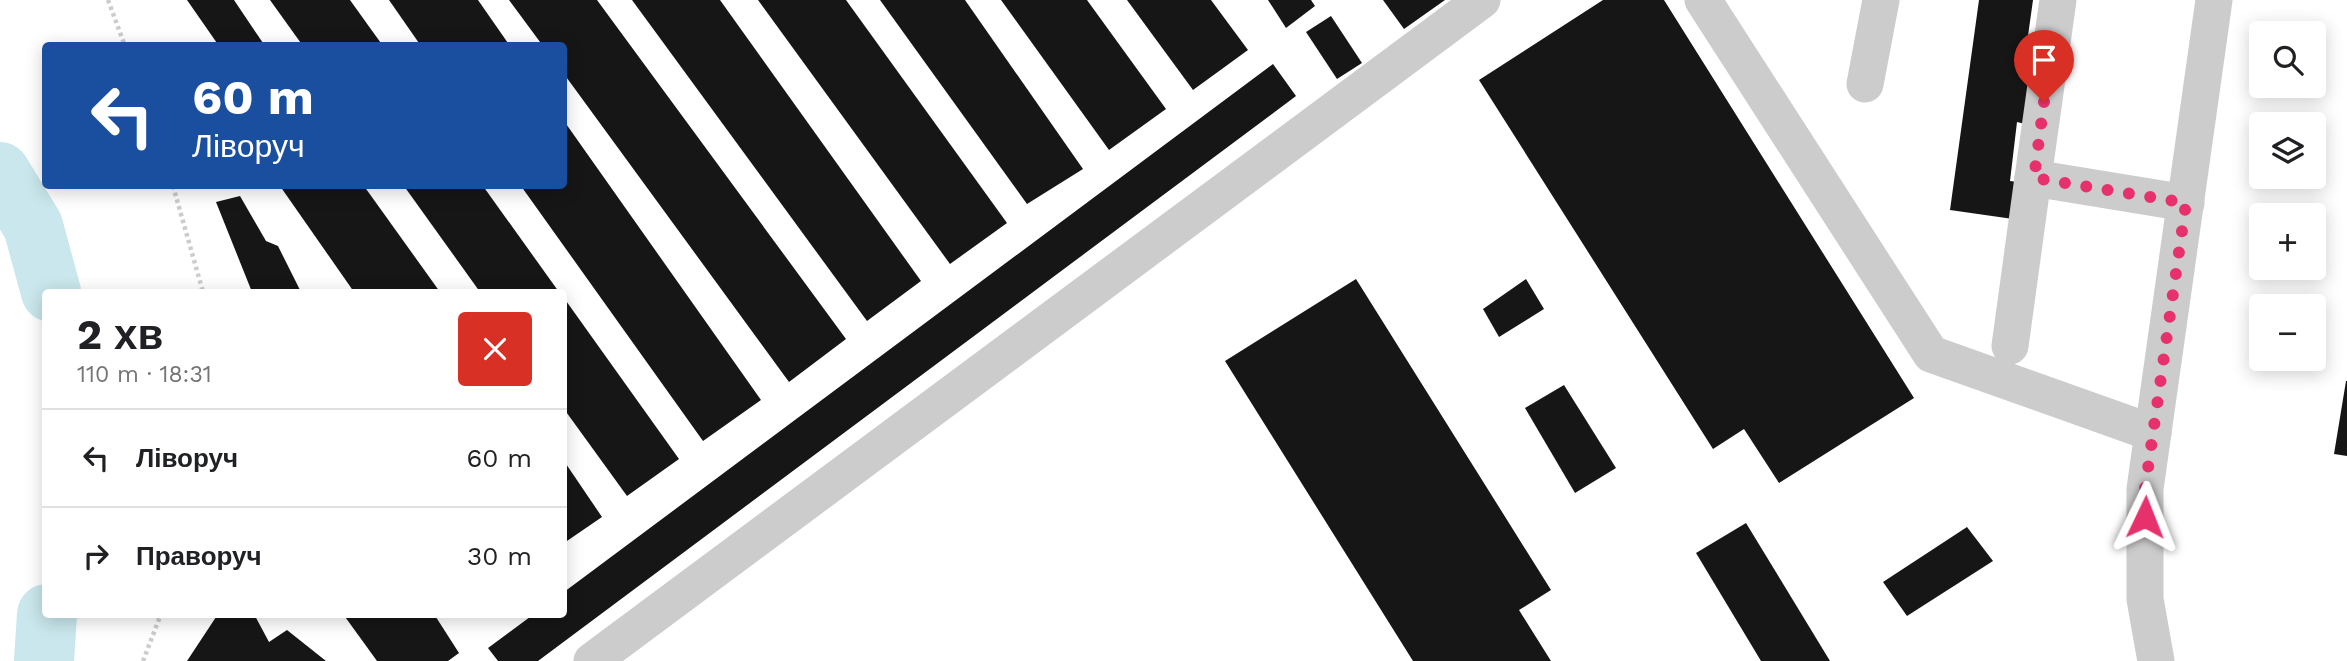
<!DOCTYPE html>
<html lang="uk">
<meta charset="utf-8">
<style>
:root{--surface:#fff;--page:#f2f2f2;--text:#202124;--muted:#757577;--line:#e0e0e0}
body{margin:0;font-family:"Work Sans",sans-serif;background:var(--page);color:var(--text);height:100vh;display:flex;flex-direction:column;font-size:26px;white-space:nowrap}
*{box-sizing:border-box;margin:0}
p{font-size:23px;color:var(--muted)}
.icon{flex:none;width:38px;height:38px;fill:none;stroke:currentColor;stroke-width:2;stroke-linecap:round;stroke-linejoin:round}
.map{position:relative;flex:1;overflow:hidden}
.side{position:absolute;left:42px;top:289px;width:525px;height:329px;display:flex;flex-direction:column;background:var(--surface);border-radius:7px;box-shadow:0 4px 18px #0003}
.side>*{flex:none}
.hud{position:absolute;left:42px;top:42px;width:525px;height:147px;border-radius:7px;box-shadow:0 4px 18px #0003;background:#1a4fa0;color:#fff;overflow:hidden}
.buttons{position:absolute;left:2249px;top:21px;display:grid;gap:14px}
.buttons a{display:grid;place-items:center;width:77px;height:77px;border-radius:7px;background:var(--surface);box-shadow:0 4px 18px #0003;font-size:35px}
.pin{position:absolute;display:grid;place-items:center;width:60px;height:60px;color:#fff;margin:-72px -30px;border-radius:50% 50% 50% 0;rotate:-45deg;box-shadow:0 0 7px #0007}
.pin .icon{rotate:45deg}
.me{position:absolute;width:77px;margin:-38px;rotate:2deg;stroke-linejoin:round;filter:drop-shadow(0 0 5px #0008)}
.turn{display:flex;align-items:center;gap:24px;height:147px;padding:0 35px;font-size:32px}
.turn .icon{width:91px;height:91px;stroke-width:2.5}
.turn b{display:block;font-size:49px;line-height:60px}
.round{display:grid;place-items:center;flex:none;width:74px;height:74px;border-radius:7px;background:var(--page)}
.head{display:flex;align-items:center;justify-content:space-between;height:119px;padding:0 35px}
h1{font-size:42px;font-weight:700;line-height:52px}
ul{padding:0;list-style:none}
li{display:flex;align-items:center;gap:21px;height:98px;padding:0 35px;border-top:2px solid var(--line)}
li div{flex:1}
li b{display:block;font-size:26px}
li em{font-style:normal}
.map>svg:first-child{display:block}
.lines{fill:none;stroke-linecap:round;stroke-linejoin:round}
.river{stroke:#c9e7ec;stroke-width:60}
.building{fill:#161616}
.path{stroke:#ccc;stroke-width:4.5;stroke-dasharray:3.5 3.5;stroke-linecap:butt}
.minor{stroke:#ccc;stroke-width:37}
.route{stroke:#e7316c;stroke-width:12;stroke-dasharray:0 21.6}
</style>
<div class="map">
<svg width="2347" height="661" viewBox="0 0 2347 661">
<rect width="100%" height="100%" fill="#fff"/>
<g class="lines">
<g class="river">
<path d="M0 172 33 226 51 292"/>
<path d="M44 661 47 614"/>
</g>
</g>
<g class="building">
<path d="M187 0H234L265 46H219Z"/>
<path d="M270 0H350L383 46H303Z"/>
<path d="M389 0H478L510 46H421Z"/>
<path d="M509 0H597L846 339 789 382 564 74V46H543Z"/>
<path d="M632 0H720L921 281 867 321Z"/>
<path d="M758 0H846L1007 223 950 264Z"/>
<path d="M880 0H965L1083 169 1027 204Z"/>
<path d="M1001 0H1087L1166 109 1109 150Z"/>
<path d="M1127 0H1211L1248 50 1193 90Z"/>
<path d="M1268 0H1311L1315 6 1286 28Z"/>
<path d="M1383 0H1445L1404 29Z"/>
<path d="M1603 0H1664L1914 398 1779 483 1744 429 1713 449 1479 80Z"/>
<path d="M1979 0H2033L2027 43 2036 44 2025 124 2017 122 2010 181 2018 182 2013 219 1950 210Z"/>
<path d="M1331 16 1362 63 1337 79 1306 32Z"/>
<path d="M1273 64 1296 96 538 661H498L488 648 534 614H564V592Z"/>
<path d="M564 121 761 400 703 441 521 186H564Z"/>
<path d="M280 186H364L440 292H354Z"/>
<path d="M404 186H483L559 292H480Z"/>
<path d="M240 196 266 241 278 246 301 292H252L216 202Z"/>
<path d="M1356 279 1551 590 1519 610 1551 661H1413L1225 361Z"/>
<path d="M1526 279 1544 309 1499 337 1483 309Z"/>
<path d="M564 298 679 459 627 496 564 409Z"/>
<path d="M2346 381H2347V456L2334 454Z"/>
<path d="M1564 385 1616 468 1575 493 1525 408Z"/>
<path d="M564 461 602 517 564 543Z"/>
<path d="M1746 523 1830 661H1761L1696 553Z"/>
<path d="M1967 527 1993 561 1907 616 1883 582Z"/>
<path d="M218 614H254L269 642 287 630 326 661H187Z"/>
<path d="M343 614H434L459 653 448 661H377Z"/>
</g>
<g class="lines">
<g class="path">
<path d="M108 0 125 46"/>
<path d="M173 186 203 292"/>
<path d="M143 661 161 614"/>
</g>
<g class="minor">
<path d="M1703 0 1931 354 2153 433"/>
<path d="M2058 0 2033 178 2186 203"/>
<path d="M1865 84 1881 0"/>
<path d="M2010 346 2033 178"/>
<path d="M592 661 1482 0"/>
<path d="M2156 661 2145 599V489L2214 0"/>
</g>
</g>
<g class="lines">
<path class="route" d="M2044 102 2034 178 2186 203 2145 489V517"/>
</g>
</svg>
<div class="buttons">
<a><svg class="icon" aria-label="search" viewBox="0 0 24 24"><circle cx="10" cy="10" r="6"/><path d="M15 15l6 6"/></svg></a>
<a><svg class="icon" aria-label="layers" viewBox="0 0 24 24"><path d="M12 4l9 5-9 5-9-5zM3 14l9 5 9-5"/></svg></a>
<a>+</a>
<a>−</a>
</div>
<div class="pin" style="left:2044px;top:102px;background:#d93025"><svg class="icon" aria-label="arrive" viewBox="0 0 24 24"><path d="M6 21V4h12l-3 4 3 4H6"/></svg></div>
<svg class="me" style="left:2145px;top:517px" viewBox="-20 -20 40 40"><path d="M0-17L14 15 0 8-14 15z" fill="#e7316c" stroke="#fff" stroke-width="4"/></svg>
<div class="hud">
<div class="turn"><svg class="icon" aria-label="left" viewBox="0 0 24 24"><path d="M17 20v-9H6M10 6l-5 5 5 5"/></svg><div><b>60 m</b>Ліворуч</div></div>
</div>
<section class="side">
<div class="head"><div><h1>2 хв</h1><p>110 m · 18:31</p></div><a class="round" style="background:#d93025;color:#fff"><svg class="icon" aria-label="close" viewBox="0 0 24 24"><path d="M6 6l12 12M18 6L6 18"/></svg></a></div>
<ul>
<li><svg class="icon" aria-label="left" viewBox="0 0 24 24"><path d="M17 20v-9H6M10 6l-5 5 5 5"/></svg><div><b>Ліворуч</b></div><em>60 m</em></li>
<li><svg class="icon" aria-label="right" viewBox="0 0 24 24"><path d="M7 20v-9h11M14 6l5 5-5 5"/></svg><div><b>Праворуч</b></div><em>30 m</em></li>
</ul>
</section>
</div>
